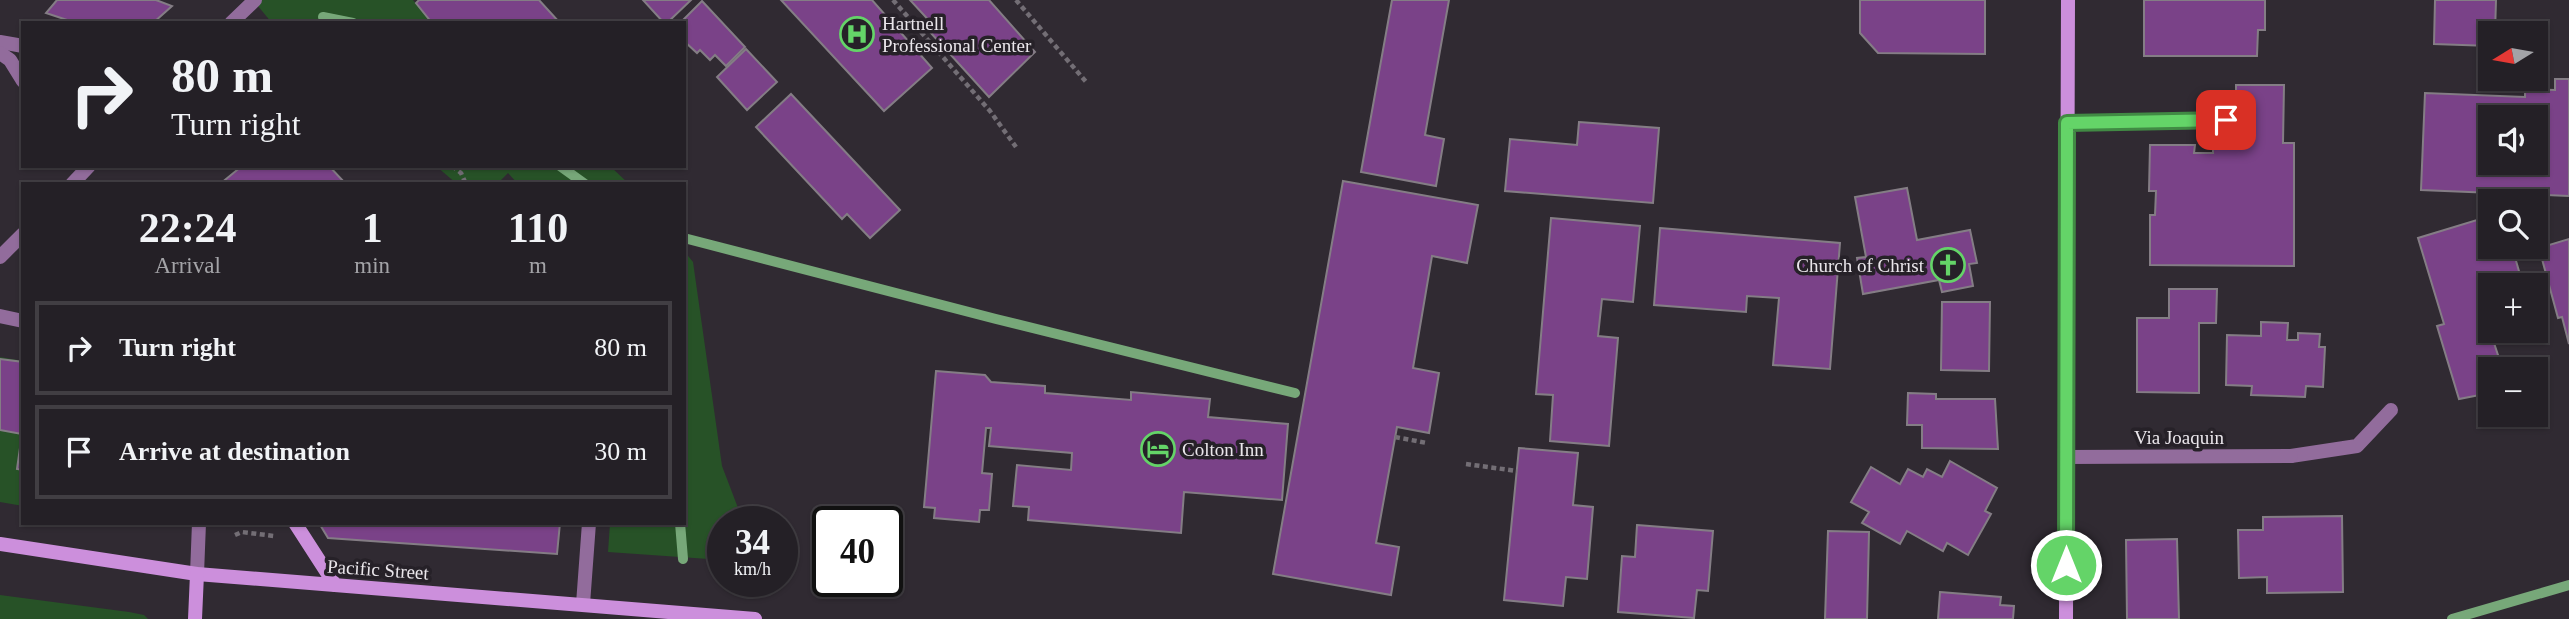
<!DOCTYPE html>
<meta charset="utf-8">
<style>
:root{--surface:#242026;--page:#302d32;--text:#f1f3f6;--muted:#a3a3a7;--line:#413e43}
body{margin:0;font-family:"Times New Roman",serif;background:var(--page);color:var(--text);height:100vh;display:flex;flex-direction:column;font-size:26px;white-space:nowrap}
*{box-sizing:border-box;margin:0}
p{font-size:23px;color:var(--muted)}
.icon{flex:none;width:38px;height:38px;fill:none;stroke:currentColor;stroke-width:2;stroke-linecap:round;stroke-linejoin:round}
.map{position:relative;flex:1;overflow:hidden}
.panel{position:absolute;left:21px;top:182px;width:665px;height:343px;display:flex;flex-direction:column;background:var(--surface);border-radius:0px;box-shadow:0 2px 5px #0004,0 0 0 2px var(--line)}
.panel>*{flex:none}
.top-card{position:absolute;left:21px;top:21px;width:665px;height:147px;border-radius:0px;box-shadow:0 2px 5px #0004,0 0 0 2px var(--line);background:#242026;color:var(--text);overflow:hidden}
.needle{width:46px;rotate:259deg}
.fabs{position:absolute;left:2478px;top:21px;display:grid;gap:14px}
.fabs a{display:grid;place-items:center;width:70px;height:70px;border-radius:0px;background:var(--surface);box-shadow:0 2px 5px #0004,0 0 0 2px var(--line);font-size:35px}
.speed{position:absolute;left:707px;top:506px;display:flex;gap:14px;font-size:35px;font-weight:700;text-align:center}
.speed>*{display:grid;place-content:center;width:91px;height:91px;border-radius:50%;background:var(--surface);box-shadow:0 2px 5px #0004,0 0 0 2px var(--line);line-height:1}
.speed small{font-size:18px;font-weight:400}
.speed .limit{border:4px solid #111;border-radius:10px;background:#fff;color:#111}
.pin{position:absolute;display:grid;place-items:center;width:60px;height:60px;color:#fff;margin:-30px;border-radius:14px;box-shadow:0 4px 10px #0006}
.me{position:absolute;width:77px;margin:-38px;rotate:0deg;stroke-linejoin:round;filter:drop-shadow(0 0 5px #0008)}
.turn{display:flex;align-items:center;gap:24px;height:147px;padding:0 35px;font-size:32px}
.turn .icon{width:91px;height:91px;stroke-width:2.5}
.turn b{display:block;font-size:49px;line-height:60px}
.eta{display:flex;justify-content:space-evenly;align-items:center;height:119px;text-align:center}
.eta b{font-size:42px;font-weight:800;line-height:49px}
ul{padding:0;list-style:none}
li{display:flex;align-items:center;gap:21px;height:94px;margin:0 14px 10px;padding:0 21px;border:4px solid var(--line);border-radius:0px}
li div{flex:1}
li b{display:block;font-size:26px}
li em{font-style:normal}
.map>svg:first-child{display:block}
.green{fill:#275227}
.lines{fill:none;stroke-linecap:round;stroke-linejoin:round}
.stream{stroke:#77a879;stroke-width:10}
.building{fill:#7a4288;stroke:#847d85;stroke-width:2;fill-rule:evenodd}
.path{stroke:#736e75;stroke-width:4.5;stroke-dasharray:5 3.5;stroke-linecap:butt}
.lane{stroke:#926c9c;stroke-width:14}
.street{stroke:#926c9c;stroke-width:14}
.secondary{stroke:#cc8fdc;stroke-width:14}
.route-casing{stroke:#418a44;stroke-width:18}
.route{stroke:#64d468;stroke-width:12}
.labels{text-anchor:middle;stroke-width:7;stroke-linejoin:round;paint-order:stroke}
.poi-label{font-size:19px;fill:#eae6eb;stroke:#262128;text-anchor:start}
.street-label{font-size:19px;fill:#eae6eb;stroke:#262128}
</style>
<div class="map">
<svg width="2569" height="619" viewBox="0 0 2569 619">
<rect width="100%" height="100%" fill="#302a32"/>
<g class="green">
<path d="M253 0H413L432 23H272Z"/>
<path d="M436 166H610L629 184H518L508 173 497 184H457Z"/>
<path d="M684 251 693 262 722 466 743 521 723 522V560L608 552 610 523H684Z"/>
<path d="M0 357 23 361V506L0 502Z"/>
<path d="M0 595 129 612 144 615 148 619H0Z"/>
</g>
<g class="lines">
<g class="stream">
<path d="M323 17 353 23"/>
<path d="M560 166 585 184"/>
<path d="M684 238 996 319 1295 393"/>
<path d="M680 523 683 559"/>
<path d="M2452 619 2569 585"/>
</g>
</g>
<g class="building">
<path d="M57 0H156L172 6 153 23H76L46 13Z"/>
<path d="M419 0H539L560 23H432L416 3Z"/>
<path d="M643 0H691L667 23H664Z"/>
<path d="M781 0H872L932 68 884 111Z"/>
<path d="M910 0H989L1035 52 989 97 930 32 935 27Z"/>
<path d="M1392 0H1449L1425 135 1444 139 1436 186 1361 172Z"/>
<path d="M1860 0H1985V54L1878 53 1860 33Z"/>
<path d="M2144 0H2265V30H2258L2257 56H2144Z"/>
<path d="M2435 0H2496L2495 33H2490V46L2434 44Z"/>
<path d="M702 1 745 47 726 66 715 55 710 60 700 50 697 53 684 41V23H680Z"/>
<path d="M746 49 777 82 747 110 717 77Z"/>
<path d="M2555 79H2569V196L2421 190 2425 93 2525 97V89L2555 90ZM2490 117H2536V163H2490Z"/>
<path d="M2236 85H2284L2283 143H2294V266L2150 265V215H2155L2156 191H2149L2150 145H2195L2194 153H2213V146H2236Z"/>
<path d="M791 94 900 210 870 238 847 214 842 219 756 127Z"/>
<path d="M1579 122 1659 128 1653 203 1505 191 1510 139 1577 145Z"/>
<path d="M242 166H329L346 184H220Z"/>
<path d="M1343 181 1478 205 1467 263 1432 256 1413 368 1439 373 1429 433 1397 427 1376 543 1399 547 1391 595 1273 574Z"/>
<path d="M1907 188 1917 240 1970 230 1977 263 1969 264 1973 286 1942 292 1939 280 1863 294 1857 258 1866 257 1855 197Z"/>
<path d="M2490 216V247H2512L2523 285H2490V331L2501 364 2537 365 2536 396V369H2490V393L2459 399 2437 326 2444 324 2418 238Z"/>
<path d="M1551 218 1640 226 1633 302 1602 299 1598 336 1618 338 1609 446 1550 441 1553 395 1536 394Z"/>
<path d="M1660 228 1840 243 1830 369 1773 365 1779 298 1747 296 1746 312 1654 305Z"/>
<path d="M2569 239V344L2562 317 2558 318 2539 248Z"/>
<path d="M2169 289H2217L2216 323H2199V393L2137 392V318H2169Z"/>
<path d="M1942 302H1990L1989 371 1941 370Z"/>
<path d="M2261 322 2288 323 2287 340H2298V333L2320 334 2319 347H2325L2323 387 2306 386 2305 397 2251 395 2252 386 2226 385 2227 335 2261 336Z"/>
<path d="M0 359 23 362V470L17 469 22 434 0 430Z"/>
<path d="M936 371 985 375 991 382 1045 386V393L1131 400V392L1210 399 1208 417 1288 424 1282 500 1184 492 1181 533 1028 520 1029 507 1013 506 1017 465 1071 470 1072 453 989 446 991 428H986L982 473 992 474 989 510H980L979 522 934 518 935 508 924 507Z"/>
<path d="M1908 393 1936 394V399H1995L1998 449 1922 448V425H1907Z"/>
<path d="M1519 448 1578 453 1573 505 1593 507 1587 579 1566 577 1563 606 1504 600Z"/>
<path d="M1950 461 1997 488 1985 511 1991 514 1968 555 1947 543 1943 551 1907 531 1900 544 1862 523 1869 512 1851 502 1871 467 1900 484 1908 469 1923 477 1927 469 1942 477Z"/>
<path d="M2342 516 2343 592 2267 593V577L2239 578 2238 530H2263V517Z"/>
<path d="M319 523H560L557 554 328 538Z"/>
<path d="M1637 525 1713 531 1708 591 1697 590 1694 618 1618 612 1622 556 1635 557Z"/>
<path d="M1828 531 1869 532 1867 619H1825Z"/>
<path d="M2177 539 2179 619H2127L2126 540Z"/>
<path d="M1940 592 2001 597 2000 605 2014 606 2013 619H1938Z"/>
</g>
<g class="lines">
<g class="path">
<path d="M893 0 990 111 1016 147"/>
<path d="M1016 0 1087 83"/>
<path d="M452 166 461 173 466 184"/>
<path d="M1395 437 1427 443"/>
<path d="M1466 464 1517 471"/>
<path d="M235 535 242 532 274 536"/>
</g>
<g class="lane">
<path d="M2067 123 2226 120"/>
<path d="M2291 456 2357 446 2391 410"/>
<path d="M583 604 589 523"/>
</g>
<g class="street">
<path d="M231 23 255 0"/>
<path d="M0 42 23 46"/>
<path d="M0 53 10 60 23 81"/>
<path d="M72 184 89 166"/>
<path d="M0 257 23 234"/>
<path d="M0 316 23 321"/>
<path d="M2066 457 2291 456"/>
<path d="M197 574 199 523"/>
</g>
<g class="secondary">
<path d="M295 523 335 585"/>
<path d="M0 544 197 574 755 619"/>
<path d="M195 619 197 574"/>
<path d="M2066 619 2068 0"/>
</g>
</g>
<g class="lines">
<g class="route-casing">
<path id="route" d="M2066 565 2067 123 2226 120"/>
</g>
<use href="#route" class="route"/>
</g>
<defs>
<g id="hospital-ring" transform="scale(1.75)"><circle r="9.5" fill="#262128" stroke="#64d468" stroke-width="1.5"/><path d="M-5-5h3v3.5h4V-5h3V5h-3V1.5h-4V5h-3Z" fill="#64d468"/></g>
<g id="church-ring" transform="scale(1.75)"><circle r="9.5" fill="#262128" stroke="#64d468" stroke-width="1.5"/><path d="M-1.2-6h2.4v3.5h3.3v2.4h-3.3V6h-2.4V-.1h-3.3v-2.4h3.3Z" fill="#64d468"/></g>
<g id="hotel-ring" transform="scale(1.75)"><circle r="9.5" fill="#262128" stroke="#64d468" stroke-width="1.5"/><path d="M-6-4.5h1.5V1H6V5H4.5V3h-9V5H-6ZM-4 0a1.8 1.8 0 1 1 3.6 0ZM.5 0V-2.5h3Q6-2.5 6 0Z" fill="#64d468"/></g>
</defs>
<g fill-rule="evenodd">
<use href="#hospital-ring" x="857" y="34"/>
<use href="#church-ring" x="1948" y="265"/>
<use href="#hotel-ring" x="1158" y="449"/>
</g>
<g class="labels">
<g class="poi-label">
<text x="882" y="30">Hartnell<tspan x="882" dy="22">Professional Center</tspan></text>
<text x="1924" y="272" text-anchor="end">Church of Christ</text>
<text x="1182" y="456">Colton Inn</text>
</g>
<g class="street-label">
<text x="2179" y="444">Via Joaquin</text>
<text transform="translate(378 569) rotate(4)" y="7">Pacific Street</text>
</g>
</g>
</svg>
<div class="fabs">
<a><svg class="needle" viewBox="-14 -14 28 28"><path d="M0-13l5 13h-10z" fill="#e53935"/><path d="M0 13l5-13h-10z" fill="#a3a3a7"/></svg></a>
<a><svg class="icon" aria-label="sound" viewBox="0 0 24 24"><path d="M4 9h4l5-4v14l-5-4H4zM17 9q2 3 0 6"/></svg></a>
<a><svg class="icon" aria-label="search" viewBox="0 0 24 24"><circle cx="10" cy="10" r="6"/><path d="M15 15l6 6"/></svg></a>
<a>+</a>
<a>−</a>
</div>
<div class="speed"><div>34<small>km/h</small></div><div class="limit">40</div></div>
<div class="pin" style="left:2226px;top:120px;background:#d93025"><svg class="icon" aria-label="arrive" viewBox="0 0 24 24"><path d="M6 21V4h12l-3 4 3 4H6"/></svg></div>
<svg class="me" style="left:2066px;top:565px" viewBox="-20 -20 40 40"><circle r="17" fill="#64d468" stroke="#fff" stroke-width="3"/><path d="M0-11L8 9 0 5-8 9z" fill="#fff"/></svg>
<div class="top-card">
<div class="turn"><svg class="icon" aria-label="right" viewBox="0 0 24 24"><path d="M7 20v-9h11M14 6l5 5-5 5"/></svg><div><b>80 m</b>Turn right</div></div>
</div>
<section class="panel">
<div class="eta">
<div><b>22:24</b><p>Arrival</p></div>
<div><b>1</b><p>min</p></div>
<div><b>110</b><p>m</p></div>
</div>
<ul>
<li><svg class="icon" aria-label="right" viewBox="0 0 24 24"><path d="M7 20v-9h11M14 6l5 5-5 5"/></svg><div><b>Turn right</b></div><em>80 m</em></li>
<li><svg class="icon" aria-label="arrive" viewBox="0 0 24 24"><path d="M6 21V4h12l-3 4 3 4H6"/></svg><div><b>Arrive at destination</b></div><em>30 m</em></li>
</ul>
</section>
</div>
